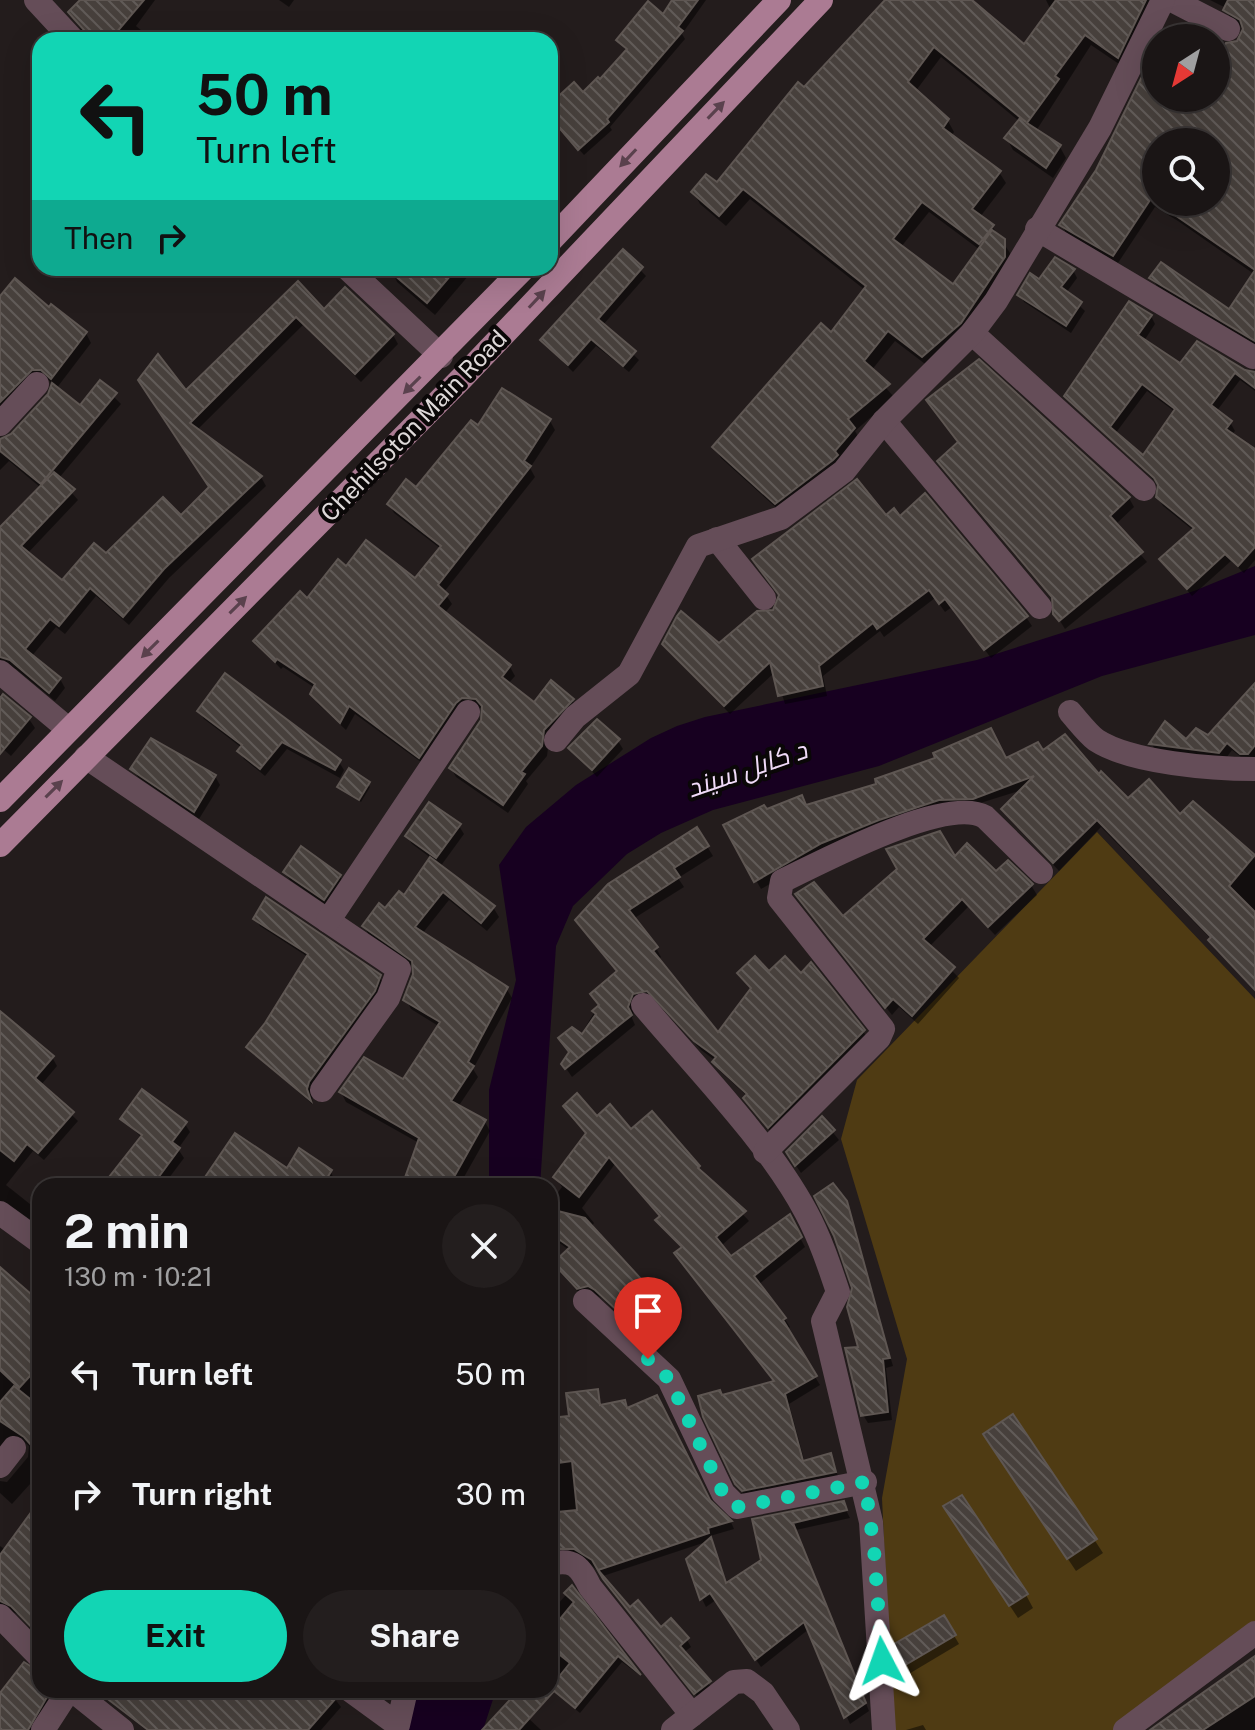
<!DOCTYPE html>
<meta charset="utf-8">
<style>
:root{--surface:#1a1515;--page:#231e1e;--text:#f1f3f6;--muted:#9f9fa0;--line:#383434;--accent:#12d5b4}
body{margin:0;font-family:"Public Sans",Cairo,sans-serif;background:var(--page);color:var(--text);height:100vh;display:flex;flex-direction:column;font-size:30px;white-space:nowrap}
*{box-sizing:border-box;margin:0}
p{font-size:26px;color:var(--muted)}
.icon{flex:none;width:44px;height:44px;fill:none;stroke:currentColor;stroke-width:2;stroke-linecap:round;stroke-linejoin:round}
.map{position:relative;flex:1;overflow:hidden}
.panel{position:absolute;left:32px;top:1178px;width:526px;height:520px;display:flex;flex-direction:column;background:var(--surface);border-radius:24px;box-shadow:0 8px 32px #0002,0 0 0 2px var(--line)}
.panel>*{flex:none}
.hud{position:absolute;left:32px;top:32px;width:526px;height:244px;border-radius:24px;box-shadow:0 8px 32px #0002,0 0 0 2px var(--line);background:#12d5b4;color:#111;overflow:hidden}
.needle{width:52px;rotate:216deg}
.buttons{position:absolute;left:1142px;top:24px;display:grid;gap:16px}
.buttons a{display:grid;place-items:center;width:88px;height:88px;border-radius:50%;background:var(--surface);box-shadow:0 8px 32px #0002,0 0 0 2px var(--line);font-size:40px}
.pin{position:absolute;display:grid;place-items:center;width:68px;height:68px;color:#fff;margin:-82px -34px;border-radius:50% 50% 50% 0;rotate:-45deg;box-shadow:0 0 8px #0007}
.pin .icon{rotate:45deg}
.me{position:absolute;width:88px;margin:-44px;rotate:356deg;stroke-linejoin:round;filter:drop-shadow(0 0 6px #0008)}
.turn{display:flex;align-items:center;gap:28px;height:168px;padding:0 32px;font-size:36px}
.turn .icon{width:104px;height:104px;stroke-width:2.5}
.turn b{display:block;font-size:56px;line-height:68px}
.then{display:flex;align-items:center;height:76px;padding:0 32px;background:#0003;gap:16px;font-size:30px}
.round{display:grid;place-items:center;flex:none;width:84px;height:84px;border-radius:42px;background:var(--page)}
.headline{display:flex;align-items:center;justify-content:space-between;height:136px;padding:0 32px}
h1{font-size:48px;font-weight:700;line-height:60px}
.button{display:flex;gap:16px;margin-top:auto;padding:16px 32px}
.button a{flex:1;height:92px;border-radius:48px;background:var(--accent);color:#111;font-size:32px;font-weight:700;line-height:92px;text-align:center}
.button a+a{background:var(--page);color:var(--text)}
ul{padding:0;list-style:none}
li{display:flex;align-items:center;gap:24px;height:120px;padding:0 32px}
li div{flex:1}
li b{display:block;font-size:30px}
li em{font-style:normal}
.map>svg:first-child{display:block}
.green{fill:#4f3b13}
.water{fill:#170020}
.shadow{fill:#0007;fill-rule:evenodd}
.building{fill:url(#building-back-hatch);stroke:#5e5652;stroke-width:2;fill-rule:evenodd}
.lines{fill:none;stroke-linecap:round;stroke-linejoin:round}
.minor{stroke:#654d58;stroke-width:24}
.major{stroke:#ab7b93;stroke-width:24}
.oneway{fill:#5a414d}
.route{stroke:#12d5b4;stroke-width:14;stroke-dasharray:0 25.2}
.labels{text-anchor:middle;stroke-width:8;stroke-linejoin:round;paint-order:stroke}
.street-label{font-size:24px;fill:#ded9d9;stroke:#0a0707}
.water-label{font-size:26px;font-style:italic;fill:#f0dbf8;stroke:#0a0707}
</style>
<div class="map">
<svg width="1255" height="1730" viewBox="0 0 1255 1730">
<defs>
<pattern id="building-back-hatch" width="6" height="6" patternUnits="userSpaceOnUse" patternTransform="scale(2)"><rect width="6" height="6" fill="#47403c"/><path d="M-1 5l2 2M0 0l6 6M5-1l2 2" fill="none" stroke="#615b58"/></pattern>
</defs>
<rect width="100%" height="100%" fill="#231c1c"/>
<path class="green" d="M1097 832 1255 999V1641L1139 1730H893L882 1498 907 1359 841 1139 857 1080Z"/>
<g class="water">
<path d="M1255 566V635L1102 676 879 766 713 810 661 833 627 854 573 906 556 946 540 1186H489V1090L516 980 499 865 526 827 576 785 651 738 677 726 705 717 977 660 1194 591Z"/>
<path d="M414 1690H496L483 1730H407Z"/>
</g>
<g class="shadow">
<path d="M83 0H155L136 26 153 40H88L70 13Z"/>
<path d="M279 0H294L289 7Z"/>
<path d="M675 0H706L682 34 685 39 610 127 612 130 584 155 550 117V107L583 95 600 82 628 52 618 40 663 17Z"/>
<path d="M888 0H967L1024 47 1051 10 1046 0H1151L1119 64 1091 45 1036 131 1060 147 1066 158 1053 178 1013 150 1007 139 1020 122 941 57 915 92 948 121 954 132 951 136 999 172 1006 183 980 217 992 226 1010 253 1009 268 929 367 895 341 871 371 894 397 855 431 860 440 783 514 721 458 714 447 831 335 865 290 750 199 726 226 700 204 694 193 717 185ZM929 212 980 250 953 286 901 247Z"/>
<path d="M1210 0H1255V83L1227 45 1243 38V28L1231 20 1226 8Z"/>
<path d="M1156 53V98H1216V71L1255 102V345L1157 286 1152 278 1229 311 1254 274 1178 221 1155 207 1118 263 1066 233 1062 225 1097 171ZM1156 142H1216V202H1156Z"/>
<path d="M623 252 646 276 603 325 639 360 629 372 596 346 573 372 542 341Z"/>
<path d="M391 268H475L435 315 397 282Z"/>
<path d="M1073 270 1077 278 1066 293 1085 311 1071 333 1024 302 1020 295 1039 282Z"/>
<path d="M298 284 324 312 393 335 398 344 361 382 303 325 197 430 261 477 266 486 169 578 129 625 96 596 65 634 56 627 31 657 60 679 65 688 55 701 16 669 0 667V530L41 488 9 461 0 470V440L12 436 50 395 53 384 46 378 0 417V299L49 310 86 333 91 343 56 389 81 408 100 383 121 404 59 478 78 500 27 554 62 583 181 518 211 488 146 390 186 393Z"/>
<path d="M1151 316 1155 324 1144 341 1181 365 1255 373V391L1240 380 1216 412 1230 422 1235 431 1231 435 1255 451V560L1244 573 1231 561 1192 596 1162 560 1194 531 1163 506 1158 497 1160 486 1066 396ZM1147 391 1174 411 1144 458 1115 434Z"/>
<path d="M979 362 1129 498 1134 507 1115 525 1147 562 1065 629 1055 613 1054 600 939 461 959 444Z"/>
<path d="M550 421 555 430 530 468 535 477 444 592 452 604 444 614 510 667 515 676 508 684 534 705 572 700 578 709 549 740 547 756 526 781 528 784 508 813 456 777 451 768 483 720 484 708 468 707 425 765 355 714 346 730 318 704 312 694 315 688 283 667 281 669 255 641 346 568 416 581 441 549 394 513 389 504 417 490 478 428Z"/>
<path d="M886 518H900L1026 617 1032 626 991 658 952 607 945 612 935 598 884 637 880 631 823 676 827 696 785 704 775 672 730 714 670 653 665 644 719 645 775 611Z"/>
<path d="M0 694 29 719 35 728 11 756 2 748 0 750Z"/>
<path d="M1255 702V764L1247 762 1232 750 1224 761 1156 752 1152 744 1208 738Z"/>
<path d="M199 711 339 762 344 770 340 778 287 749 265 776 244 759 239 751 242 748 204 719Z"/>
<path d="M618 741 623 749 597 777 571 749Z"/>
<path d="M1043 753 1099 776 1128 800 1180 816 1194 804 1255 859V991L1215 949 1212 940 1101 827 1059 871 1003 810 1022 790 827 851 761 889 725 826 766 812 806 807Z"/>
<path d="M133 769 215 776 220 785 199 819 138 777Z"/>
<path d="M368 784 370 787 361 802 340 787Z"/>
<path d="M459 826 464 834 440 867 493 907 499 917 487 931 449 900 422 934 506 988 512 998 473 1069 478 1077 458 1107 485 1122 490 1131 459 1186H403L419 1143 346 1102 341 1092 404 1082 440 1027 411 1009 406 999 414 967 369 935 364 926 404 898 431 858 412 844 407 836Z"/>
<path d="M697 830 713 856 678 878 684 887 633 919 656 948 661 957 658 960 718 1035 752 990 740 973H768L863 1031 869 1041 774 1136 751 1107 747 1096 720 1071 716 1061 701 1050 661 1004 647 999 637 1003 632 1018 635 1025 572 1077 563 1064 618 973 577 921Z"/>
<path d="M955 859 1031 885 1037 895 995 935 968 907 929 947 959 978 918 1024 899 1007 892 1015 803 901 843 918Z"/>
<path d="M285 872 340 876 344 884 329 907 290 880Z"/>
<path d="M255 919 379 976 384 984 313 1090 312 1104 248 1047 267 1024 308 957 260 926Z"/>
<path d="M0 1023 52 1057 57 1066 41 1085 78 1121 44 1160 33 1151 6 1185 40 1212V1227L15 1209 0 1207Z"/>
<path d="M565 1106 631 1132 699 1167 749 1221 721 1246 731 1259 789 1217 805 1247 758 1285 785 1319 790 1327 787 1330 820 1385 789 1404 805 1463 830 1456 840 1481 749 1499 743 1493 737 1483 722 1397 776 1383 683 1249 663 1229 658 1220 661 1218 615 1164 582 1208 594 1223 591 1227 667 1313 642 1336 602 1298 594 1294 583 1297 560 1272 556 1263 569 1250 550 1236V1221L555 1214 550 1203 562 1187 555 1177 588 1135Z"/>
<path d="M123 1119 185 1124 190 1132 178 1149 184 1158 163 1186H106L142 1138Z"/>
<path d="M822 1119 839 1140 801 1173 793 1161Z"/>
<path d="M287 1170 331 1172 335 1182 342 1186H203Z"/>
<path d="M845 1202 893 1366 886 1368 892 1420 868 1423 863 1415 861 1348Z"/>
<path d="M0 1269 32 1297 40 1291V1473L12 1504 0 1493V1481L7 1482 28 1457 29 1446 23 1441 0 1459Z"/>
<path d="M597 1391 602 1407 624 1402 731 1522 734 1529 710 1536 727 1585 763 1561 754 1521 843 1504 850 1518 796 1530 869 1711 850 1724 809 1629 761 1667 716 1600 706 1607 702 1599 688 1559 709 1541 603 1576 583 1557 550 1558V1420L571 1418Z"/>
<path d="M1013 1416 1103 1553 1076 1571 993 1447Z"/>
<path d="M40 1515V1639L18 1614 0 1608V1546L6 1550Z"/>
<path d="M953 1520 1026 1595 1033 1608 1018 1618Z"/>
<path d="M608 1585 629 1609 661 1630 687 1640 691 1647 683 1653 713 1689 700 1700Z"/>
<path d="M572 1588 638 1674 622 1662 580 1713 550 1689V1613Z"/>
<path d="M943 1617 959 1644 902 1678 897 1670 896 1645Z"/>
<path d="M1255 1659V1730H1154Z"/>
<path d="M40 1673V1690H62L37 1730H0V1696Z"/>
<path d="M95 1690H328L341 1707 321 1730H146Z"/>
<path d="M511 1702 541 1730H493Z"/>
<path d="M923 1725 926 1730H906Z"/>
</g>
<g class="building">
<path d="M80 0H144L110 40H88L84 30 68 12Z"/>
<path d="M672 0H698L678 27 683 31 607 119 609 122 578 150 550 117V104L574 82 583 92 598 77 600 79 627 49 616 40 648 1 663 14Z"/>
<path d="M885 0H972L1024 44 1056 0H1146L1118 58 1085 35 1055 76 1059 79 1027 123 1061 145 1046 168 1004 138 1020 118 1026 122 934 47 908 82 949 119 943 128 1001 171 972 209 994 225 979 244 922 202 893 239 953 284 992 230 1005 239V257L961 323 922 357 888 331 864 361 890 384 848 419 855 428 835 451 838 455 833 460 775 504 712 447 821 323 831 332 866 286 743 189 719 216 691 192 706 174 717 182 798 82 804 87Z"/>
<path d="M1228 0H1255V341L1149 278 1161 262 1229 309 1255 270 1156 202H1216V142H1156V191L1113 256 1059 225 1096 170 1156 48V98H1216V63L1226 43 1237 41 1243 29 1240 20 1223 10Z"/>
<path d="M623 249 643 267 598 319 636 351 623 366 591 339 568 365 540 340Z"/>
<path d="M1055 257 1075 269 1061 287 1082 302 1066 326 1017 295 1030 273 1039 279Z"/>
<path d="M386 268H457L427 303Z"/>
<path d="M15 278 49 307 51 304 87 332 51 379 41 370H32L0 402V296Z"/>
<path d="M298 281 324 309 345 287 394 334 355 374 296 317 190 423 262 476 164 569 123 617 90 588 59 626 50 619 25 649 61 678 49 693 10 660 0 657V527L54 472 75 489 21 546 62 580 94 543 106 553 163 497 181 515 209 487 138 380 158 354 186 390Z"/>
<path d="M1129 301 1152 315 1138 335 1180 363 1197 341 1245 370 1255 372V388L1235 373 1211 405 1232 421 1226 429 1255 449V547L1238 566 1225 554 1187 589 1159 559 1194 528 1156 497 1158 485 1154 478 1064 396ZM1142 384 1175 409 1143 455 1110 427Z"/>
<path d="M979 359 1130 497 1110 516 1143 552 1059 621 1053 614 1052 597 937 461 958 442 926 400Z"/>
<path d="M100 380 117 393 41 484 0 451V439L11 434 48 394 52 383 80 405Z"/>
<path d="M502 388 551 419 524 461 531 466 438 585 448 594 438 606 511 665 502 677 534 702 551 680 574 699 544 730 542 746 521 772 525 774 503 805 449 768 481 720 482 706 476 699 462 698 456 703 419 758 349 706 340 723 310 694 315 684 277 659 275 662 253 641 300 591 307 598 338 559 346 566 366 540 415 578 441 546 387 504 406 479 416 487 471 420 478 425Z"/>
<path d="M857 479 886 515 894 508 900 516 925 493 1028 616 984 650 945 599 939 604 929 590 877 629 873 623 819 666 823 686 778 696 770 662 724 706 662 644 677 616 681 611 719 643 757 611 773 610 779 595 752 559Z"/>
<path d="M225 673 341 760 335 770 282 742 260 769 237 751 242 745 197 711Z"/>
<path d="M1255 683V745L1248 754H1240L1227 743 1219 753 1149 744 1165 721 1186 739 1196 728 1208 735Z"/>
<path d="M3 694 31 717 0 754V698Z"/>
<path d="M597 719 620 739 592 770 568 748Z"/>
<path d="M991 728 1006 758 1038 742 1043 750 1065 734 1099 774 1101 771 1128 798 1149 779 1180 814 1193 801 1255 855 1229 886 1255 912V990L1208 940 1211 937 1097 820 1053 863 1001 809 1034 776 973 799 939 800 879 820 822 843 754 882 723 825 764 805 767 809 802 795 806 805 876 784 875 779 935 758 933 753Z"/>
<path d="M151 738 216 775 194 812 130 769Z"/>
<path d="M349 768 370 782 359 800 337 787Z"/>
<path d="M429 802 461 824 436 858 405 836Z"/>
<path d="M697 827 709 846 674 868 680 877 629 910 658 947 653 951 718 1032 751 988 737 973 755 956 769 971 785 956 801 973 811 962 865 1030 768 1128 743 1098 747 1094 712 1062 716 1057 694 1041 647 991 633 994 628 1007 632 1015 618 1026 565 1069 561 1064 569 1052 558 1038 572 1027 582 1034 596 1014 592 1011 599 1005 590 994 617 971 575 920 608 884Z"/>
<path d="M940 831 955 856 967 843 996 871 1008 860 1033 884 988 927 962 899 923 939 955 967 912 1016 893 999 885 1008 795 894 814 882 843 916 897 869 886 849Z"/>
<path d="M301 846 341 875 324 900 283 872Z"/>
<path d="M430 857 495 906 481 923 443 892 415 927 508 987 468 1062 474 1066 451 1101 486 1120 449 1186H402L419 1138 339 1092 364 1057 403 1079 440 1022 403 1000 413 974 412 961 362 926 379 903 385 908 399 891 404 895Z"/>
<path d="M266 897 381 975 375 991 309 1082 307 1089 311 1101 246 1047 265 1023 308 954 253 919Z"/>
<path d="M0 1011 54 1056 35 1078 74 1112 38 1153 27 1144 14 1161 0 1150Z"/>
<path d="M142 1089 187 1122 172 1142 180 1148 152 1186H102L142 1135 120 1119Z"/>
<path d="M577 1093 597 1116 610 1104 631 1129 652 1111 700 1166 698 1168 746 1211 716 1237 731 1256 790 1214 802 1237 754 1276 786 1318 783 1320 817 1376 785 1394 803 1461 831 1453 836 1472 742 1491 735 1484 703 1417 698 1396 720 1390 722 1395 774 1381 674 1253 682 1247 655 1220 660 1216 609 1157 579 1197 553 1177 586 1133 563 1106Z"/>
<path d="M822 1116 835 1130 795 1166 786 1152Z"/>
<path d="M235 1133 287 1168 299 1148 332 1170 322 1186H199Z"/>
<path d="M833 1183 847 1201 890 1358 883 1359 888 1412 861 1416 845 1348 858 1347 847 1307 852 1288 834 1236 814 1196Z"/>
<path d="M550 1209 585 1218 663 1303 636 1328 595 1290 588 1286 577 1289 553 1263 570 1247 550 1233Z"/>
<path d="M0 1267 40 1302V1365L19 1388 0 1370Z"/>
<path d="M14 1386 40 1407V1455L24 1437 0 1421V1402Z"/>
<path d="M598 1389 600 1405 625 1400 627 1408 657 1395 710 1500 732 1521 708 1528 709 1533 598 1570 630 1607 638 1600 661 1627 671 1618 689 1638 680 1646 711 1681 694 1694 603 1579 592 1560 574 1549H550V1534H560L558 1512 577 1510 572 1461 550 1464V1418L569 1416 566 1393Z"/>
<path d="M1013 1414 1097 1539 1067 1559 983 1434Z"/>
<path d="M962 1495 1028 1594 1009 1606 943 1506Z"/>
<path d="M40 1500V1636L11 1606 0 1601V1555Z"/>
<path d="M844 1501 847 1510 793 1523 866 1703 844 1718 804 1622 755 1660 710 1593 700 1600 686 1559 711 1537 726 1583 761 1560 752 1519Z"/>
<path d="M572 1585 641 1675 618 1656 575 1708 554 1691 519 1730H482L519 1690H553L550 1688 570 1663 550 1647V1631L574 1602 564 1593Z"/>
<path d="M944 1615 956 1635 895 1671 894 1644Z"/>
<path d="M1255 1656V1696L1203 1730H1150Z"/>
<path d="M24 1662 40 1672V1690H51L28 1730H0V1693Z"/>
<path d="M96 1690H335L337 1697 308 1730H148Z"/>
</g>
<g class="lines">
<g class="minor">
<path d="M36 0 73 40"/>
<path d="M1172 0 1228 29"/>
<path d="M1037 229 1253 357"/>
<path d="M347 268 441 356"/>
<path d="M972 333 1144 489"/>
<path d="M884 421 1040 607"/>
<path d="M0 424 37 384"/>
<path d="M717 539 764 598"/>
<path d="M0 672 68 729"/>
<path d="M1070 712C1078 721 1087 733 1096 740 1131 763 1213 769 1255 769"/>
<path d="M556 740 575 717 629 674 698 546 781 518 844 471 884 421 972 333 996 301 1100 128 1163 0"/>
<path d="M86 757 399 969 388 998 322 1090"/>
<path d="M328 921 468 712"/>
<path d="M643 1005C696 1068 768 1141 806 1212 820 1238 829 1265 838 1292L823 1321 871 1522 884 1730"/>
<path d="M765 1152 879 1038 883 1029 779 898 782 881C822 862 946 795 985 817L1041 872"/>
<path d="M0 1213 40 1242"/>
<path d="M585 1301 669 1379 723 1493 737 1507 865 1482"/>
<path d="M0 1466 14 1448"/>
<path d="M550 1564C574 1558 580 1567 590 1587L692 1715"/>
<path d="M0 1616 40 1657"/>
<path d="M72 1690 122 1730"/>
<path d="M350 1690 398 1725 406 1690"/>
<path d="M43 1730 69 1690"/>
<path d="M673 1730 734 1682 747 1681 763 1693 788 1730"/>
<path d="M1125 1730 1255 1633"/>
</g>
<g class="major">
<path d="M550 241 779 0"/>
<path d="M0 800 524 268"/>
<path d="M0 845 462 378 821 0"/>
</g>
</g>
<defs><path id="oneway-solid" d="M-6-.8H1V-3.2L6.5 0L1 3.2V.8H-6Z" transform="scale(2)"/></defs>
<g class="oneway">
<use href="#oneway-solid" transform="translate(716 110) rotate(-46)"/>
<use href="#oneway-solid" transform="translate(628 158) rotate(133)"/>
<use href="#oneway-solid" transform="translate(537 299) rotate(-47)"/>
<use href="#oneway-solid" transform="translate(412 385) rotate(135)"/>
<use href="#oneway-solid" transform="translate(238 605) rotate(-45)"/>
<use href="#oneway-solid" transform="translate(150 649) rotate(135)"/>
<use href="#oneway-solid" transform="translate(54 789) rotate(-45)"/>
</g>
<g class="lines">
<path class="route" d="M648 1359 669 1379 723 1493 737 1507 865 1482 874 1549 882 1661"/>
</g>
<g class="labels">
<g class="street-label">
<text transform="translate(414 426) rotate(-46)" y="8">Chehilsoton Main Road</text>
</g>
<g class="water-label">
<text transform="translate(747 769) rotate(-19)" y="9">د کابل سيند</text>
</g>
</g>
</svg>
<div class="buttons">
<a><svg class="needle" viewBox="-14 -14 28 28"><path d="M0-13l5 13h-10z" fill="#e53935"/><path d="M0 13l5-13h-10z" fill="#9f9fa0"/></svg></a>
<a><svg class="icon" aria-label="search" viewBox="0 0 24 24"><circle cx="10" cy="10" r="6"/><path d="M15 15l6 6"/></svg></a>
</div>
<div class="pin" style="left:648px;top:1359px;background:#d93025"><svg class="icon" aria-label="arrive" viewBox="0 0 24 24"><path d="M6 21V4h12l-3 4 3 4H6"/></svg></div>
<svg class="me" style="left:882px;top:1661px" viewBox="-20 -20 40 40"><path d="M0-17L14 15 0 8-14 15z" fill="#12d5b4" stroke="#fff" stroke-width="4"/></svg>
<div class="hud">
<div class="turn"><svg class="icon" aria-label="left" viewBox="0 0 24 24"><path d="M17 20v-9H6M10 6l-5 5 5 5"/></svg><div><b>50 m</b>Turn left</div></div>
<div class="then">Then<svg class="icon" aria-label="right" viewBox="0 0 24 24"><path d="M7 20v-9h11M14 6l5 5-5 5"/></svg></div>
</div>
<section class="panel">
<div class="headline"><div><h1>2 min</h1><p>130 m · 10:21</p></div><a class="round"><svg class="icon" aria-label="close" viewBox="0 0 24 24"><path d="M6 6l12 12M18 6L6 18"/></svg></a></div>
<ul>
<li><svg class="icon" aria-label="left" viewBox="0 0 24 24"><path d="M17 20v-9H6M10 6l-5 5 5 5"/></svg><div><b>Turn left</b></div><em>50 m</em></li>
<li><svg class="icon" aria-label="right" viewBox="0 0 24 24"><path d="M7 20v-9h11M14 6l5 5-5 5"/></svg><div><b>Turn right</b></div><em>30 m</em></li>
</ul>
<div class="button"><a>Exit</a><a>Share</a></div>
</section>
</div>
